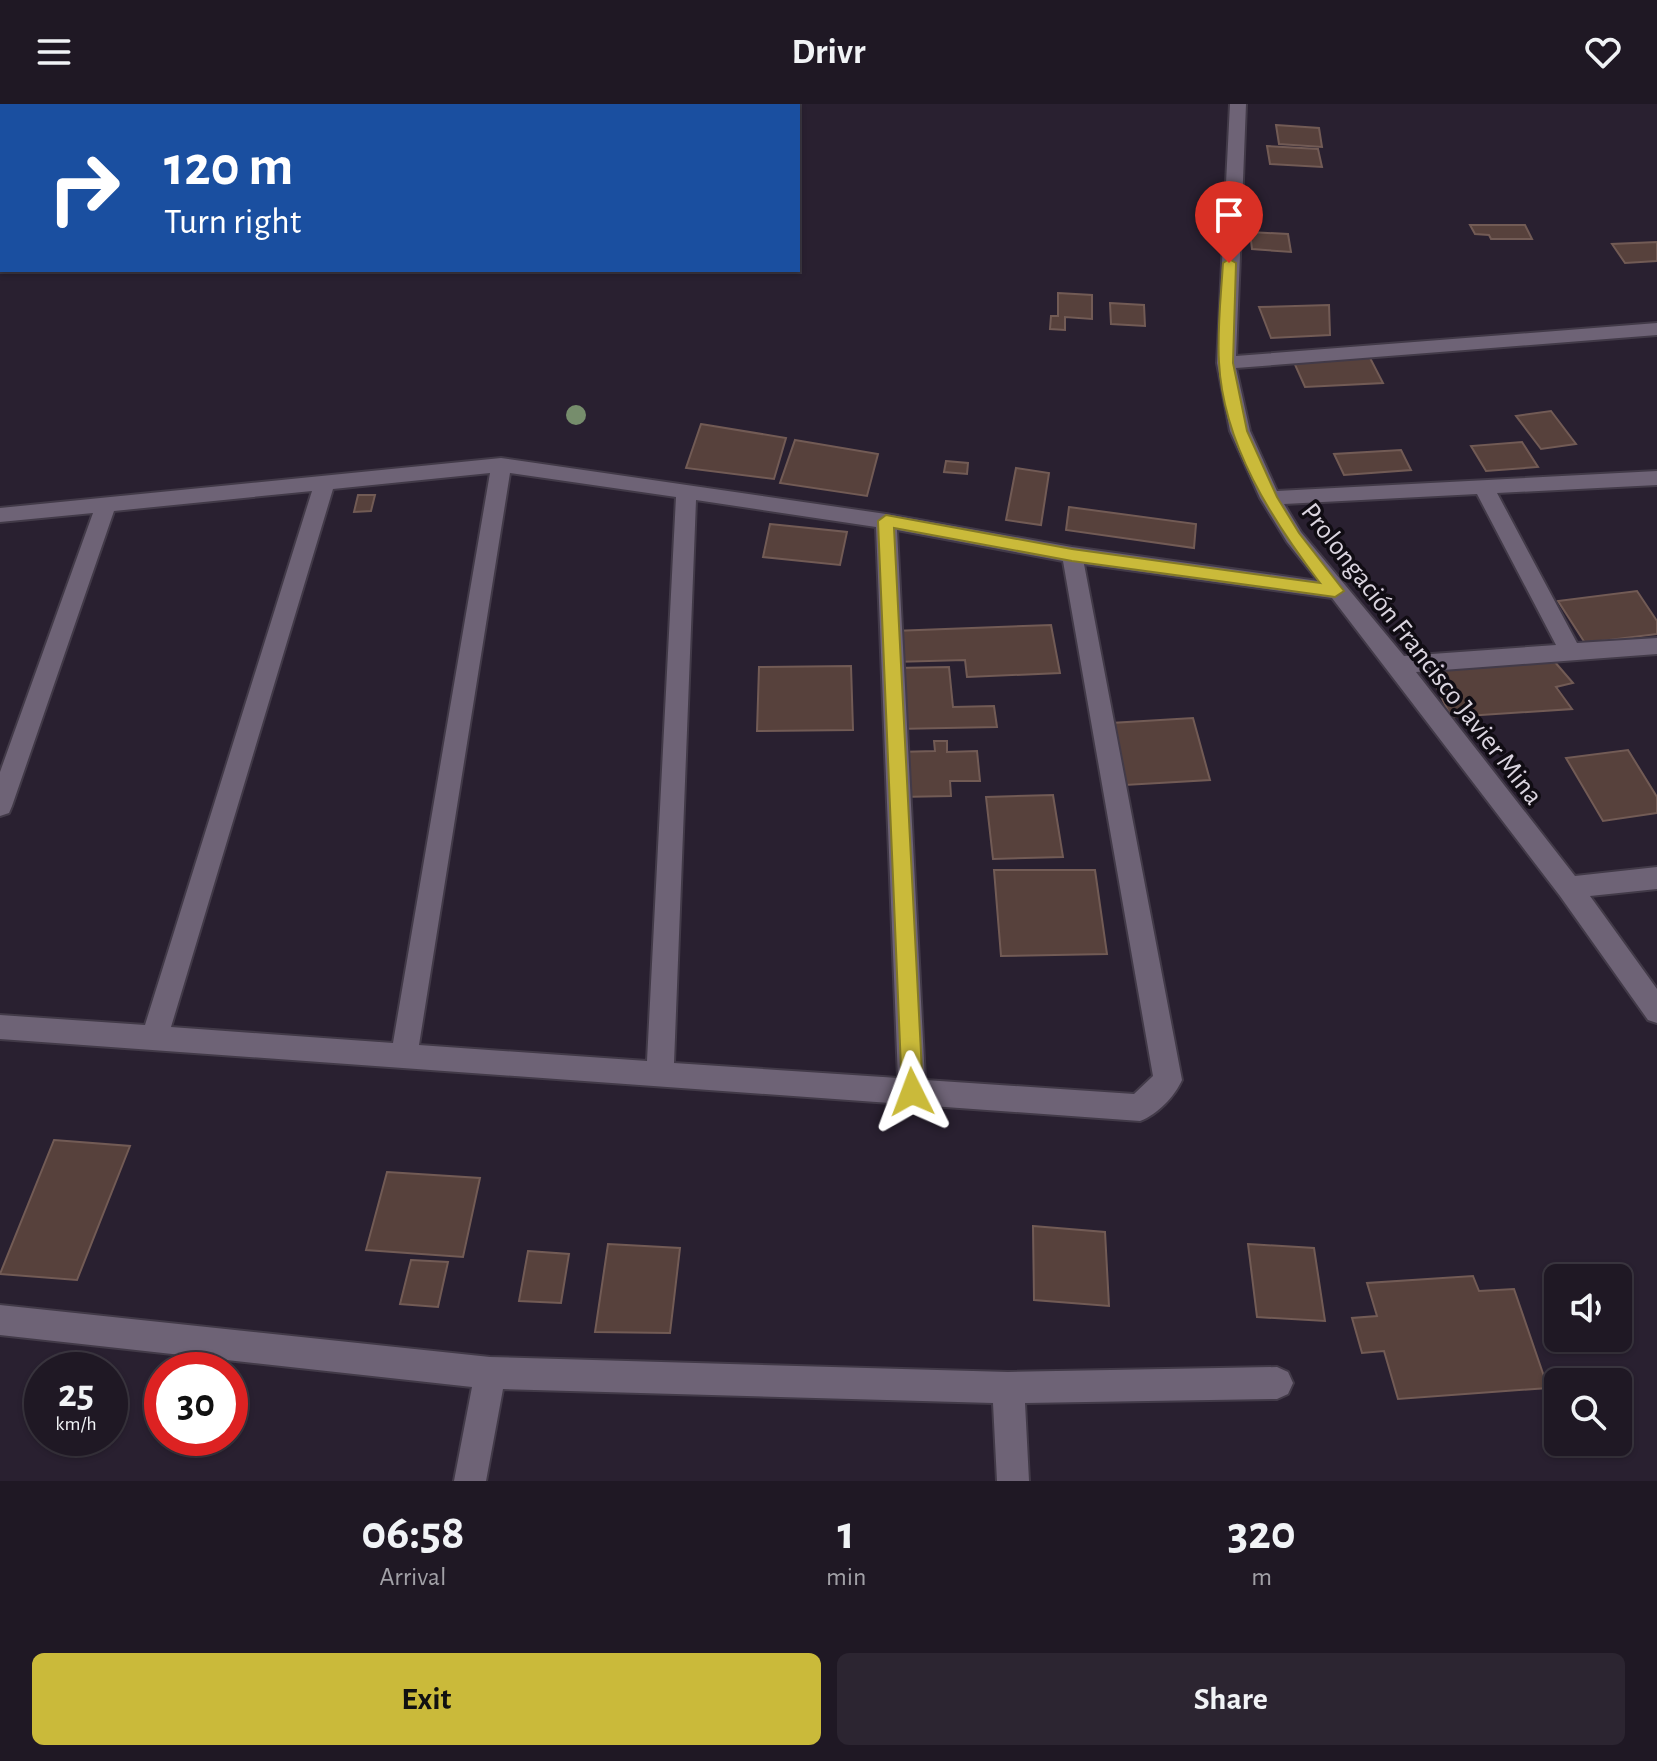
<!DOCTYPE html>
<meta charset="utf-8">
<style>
:root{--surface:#1f1824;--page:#2c2531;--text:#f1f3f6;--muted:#a1a0a6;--line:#3c3741;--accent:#caba3a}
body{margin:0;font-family:"Alegreya Sans",sans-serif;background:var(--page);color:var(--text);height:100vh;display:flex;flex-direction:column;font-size:30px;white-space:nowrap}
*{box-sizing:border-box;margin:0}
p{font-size:26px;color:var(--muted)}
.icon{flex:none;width:44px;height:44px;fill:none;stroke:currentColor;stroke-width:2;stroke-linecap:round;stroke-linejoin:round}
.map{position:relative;height:1377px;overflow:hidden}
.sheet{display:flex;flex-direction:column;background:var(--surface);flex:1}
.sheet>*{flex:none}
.top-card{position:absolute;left:0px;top:0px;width:800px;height:168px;box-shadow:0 2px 6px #0004,0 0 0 2px var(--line);background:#1a4fa0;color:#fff;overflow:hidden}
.fabs{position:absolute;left:1544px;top:1160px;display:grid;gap:16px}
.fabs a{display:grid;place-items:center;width:88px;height:88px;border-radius:12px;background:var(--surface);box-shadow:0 2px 6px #0004,0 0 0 2px var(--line);font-size:40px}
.speed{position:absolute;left:24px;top:1248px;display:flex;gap:16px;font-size:40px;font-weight:700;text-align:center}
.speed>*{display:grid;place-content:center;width:104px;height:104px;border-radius:50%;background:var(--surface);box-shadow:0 2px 6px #0004,0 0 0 2px var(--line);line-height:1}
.speed small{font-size:20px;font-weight:400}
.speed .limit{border:12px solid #d22;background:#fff;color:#111}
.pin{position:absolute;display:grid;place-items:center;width:68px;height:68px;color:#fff;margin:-82px -34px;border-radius:50% 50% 50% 0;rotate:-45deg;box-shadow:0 0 8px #0007}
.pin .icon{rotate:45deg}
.me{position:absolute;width:88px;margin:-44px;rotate:357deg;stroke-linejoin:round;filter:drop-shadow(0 0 6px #0008)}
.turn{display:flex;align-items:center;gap:28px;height:168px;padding:0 32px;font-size:36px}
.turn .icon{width:104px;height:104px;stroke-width:2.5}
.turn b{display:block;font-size:56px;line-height:68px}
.eta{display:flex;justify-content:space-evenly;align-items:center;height:136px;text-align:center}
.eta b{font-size:48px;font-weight:700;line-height:56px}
.primary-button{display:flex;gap:16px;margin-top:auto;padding:16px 32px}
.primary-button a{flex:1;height:92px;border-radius:12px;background:var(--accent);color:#111;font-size:32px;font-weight:700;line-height:92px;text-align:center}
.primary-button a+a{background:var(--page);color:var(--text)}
header{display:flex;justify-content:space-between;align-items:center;height:104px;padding:0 32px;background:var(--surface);font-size:36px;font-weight:700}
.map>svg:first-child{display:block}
.building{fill:#57413c;stroke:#725b55;stroke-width:2}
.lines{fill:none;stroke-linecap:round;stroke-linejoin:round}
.minor-casing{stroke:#423a48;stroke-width:4}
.minor{fill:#6e6376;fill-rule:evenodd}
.tree{fill:#768d6c}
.route{fill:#caba3a;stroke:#837926;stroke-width:2}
.labels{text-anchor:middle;stroke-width:7;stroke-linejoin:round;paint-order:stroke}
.street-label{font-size:28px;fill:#dad4df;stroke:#100c13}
</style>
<header><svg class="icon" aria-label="menu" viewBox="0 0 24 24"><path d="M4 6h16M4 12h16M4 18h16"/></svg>Drivr<svg class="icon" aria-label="heart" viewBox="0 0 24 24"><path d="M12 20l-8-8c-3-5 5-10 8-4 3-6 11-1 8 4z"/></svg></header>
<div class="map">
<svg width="1657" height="1377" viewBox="0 0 1657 1377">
<rect width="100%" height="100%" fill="#292030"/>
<g class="building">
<path d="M1276 21 1319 24 1322 43 1279 40Z"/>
<path d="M1267 42 1318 45 1322 63 1270 60Z"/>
<path d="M1470 121H1525L1532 135H1491L1489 131 1475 130Z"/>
<path d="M1250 128 1288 130 1291 148 1252 145Z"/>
<path d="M1657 138V157L1625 159 1612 140Z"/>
<path d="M1058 189 1092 191V215L1065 213V226L1050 225 1051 212H1058Z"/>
<path d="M1110 199 1144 201 1145 222 1111 220Z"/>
<path d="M1329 201 1330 231 1271 234 1259 203Z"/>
<path d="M1368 250 1383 279 1305 283 1292 254Z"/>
<path d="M1551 307 1576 340 1541 345 1516 312Z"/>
<path d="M701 320 786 334 774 375 686 364Z"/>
<path d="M795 336 878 350 867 392 780 379Z"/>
<path d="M1522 338 1538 363 1486 367 1471 342Z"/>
<path d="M1401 346 1411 366 1344 371 1334 350Z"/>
<path d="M946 357 968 359 967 370 944 368Z"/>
<path d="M1016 364 1049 369 1041 421 1006 416Z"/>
<path d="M358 391H375L371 407 354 408Z"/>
<path d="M1069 403 1196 420 1194 444 1066 426Z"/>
<path d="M770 420 847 428 840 461 763 453Z"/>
<path d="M1637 487 1657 517V530L1585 539 1558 497Z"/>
<path d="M1051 521 1060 569 967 573 965 556 893 558V527Z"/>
<path d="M1554 557 1573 579 1556 583 1572 605 1451 613 1427 564Z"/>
<path d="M851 562 853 626 757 627 759 563Z"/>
<path d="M949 563 953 603 994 602 997 623 896 625 894 564Z"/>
<path d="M1193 614 1210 676 1125 681 1111 619Z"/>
<path d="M934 637H947V648L977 647 980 677H950L951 692 900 693 898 648 935 647Z"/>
<path d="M1628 646 1657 693V709L1603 717 1566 654Z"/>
<path d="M1053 691 1063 753 993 755 986 693Z"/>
<path d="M994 766H1095L1107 850 1001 852Z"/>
<path d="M54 1036 130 1042 77 1176 0 1170Z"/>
<path d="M387 1068 480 1074 463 1153 366 1146Z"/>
<path d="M1033 1122 1105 1128 1109 1202 1034 1196Z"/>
<path d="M608 1140 680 1144 670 1229 595 1228Z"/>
<path d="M1248 1140 1314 1144 1325 1217 1257 1213Z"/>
<path d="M528 1147 569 1150 561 1199 519 1197Z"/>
<path d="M411 1156 448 1158 438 1203 400 1200Z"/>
<path d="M1473 1172 1479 1187 1514 1185 1548 1284 1398 1295 1384 1247 1362 1249 1352 1214 1377 1212 1367 1179Z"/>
</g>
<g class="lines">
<g class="minor-casing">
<g id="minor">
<path d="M1230 0H1246L1236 252 1657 219V231L1236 264 1250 327 1277 387 1657 367V381L1497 389 1577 539 1657 534V550L1416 568 1575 772 1657 763V785L1590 792 1657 885V919L1648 916 1560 792 1332 494 1084 460 1182 976C1175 992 1157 1011 1140 1017L0 935V911L145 921 312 387 114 407 12 702 9 709 0 712V668L93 409 0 418V404L501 354 886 410 1072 443 1318 477 1287 438 1260 394 1230 327 1217 259ZM490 369 393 939 171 923 333 385ZM510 369 676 393 647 957 419 941ZM1477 390 1556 541 1404 552 1301 428 1284 400ZM696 396 876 423 898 974 674 959ZM897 426 1063 457 1153 972 1134 990 925 976Z"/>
<path d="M0 1201 490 1253 1008 1268 1277 1263 1288 1268 1293 1279 1288 1290 1277 1295 1025 1299 1029 1377H997L993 1299 503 1285 486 1377H454L472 1283 0 1231Z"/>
</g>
</g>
<use href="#minor" class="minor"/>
</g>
<circle class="tree" cx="576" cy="311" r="10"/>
<path class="route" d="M1229 155 1236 159 1233 259 1247 327 1277 393 1299 429 1344 487 1335 493 1072 457 894 424 923 988 920 995 912 998 905 995 902 988 878 417 886 411 1072 445 1320 479C1272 416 1223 340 1219 258 1217 226 1221 192 1223 159Z"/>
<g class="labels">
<g class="street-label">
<text transform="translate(1423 549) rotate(52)" y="10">Prolongación Francisco Javier Mina</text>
</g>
</g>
</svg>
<div class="fabs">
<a><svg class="icon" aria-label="sound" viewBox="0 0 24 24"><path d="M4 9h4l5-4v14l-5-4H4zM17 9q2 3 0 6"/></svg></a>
<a><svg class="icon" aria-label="search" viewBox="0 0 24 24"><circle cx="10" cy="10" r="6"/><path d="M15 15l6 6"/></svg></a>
</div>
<div class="speed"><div>25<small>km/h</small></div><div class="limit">30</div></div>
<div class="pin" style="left:1229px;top:159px;background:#d93025"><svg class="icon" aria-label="arrive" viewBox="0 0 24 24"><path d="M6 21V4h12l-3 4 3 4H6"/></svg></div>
<svg class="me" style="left:912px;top:988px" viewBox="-20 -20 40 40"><path d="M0-17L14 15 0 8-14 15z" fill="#caba3a" stroke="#fff" stroke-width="4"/></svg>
<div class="top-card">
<div class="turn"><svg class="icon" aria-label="right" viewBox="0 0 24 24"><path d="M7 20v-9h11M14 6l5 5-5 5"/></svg><div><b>120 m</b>Turn right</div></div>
</div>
</div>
<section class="sheet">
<div class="eta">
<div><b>06:58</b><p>Arrival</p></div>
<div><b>1</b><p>min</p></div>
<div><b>320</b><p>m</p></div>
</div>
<div class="primary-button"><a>Exit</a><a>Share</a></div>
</section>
